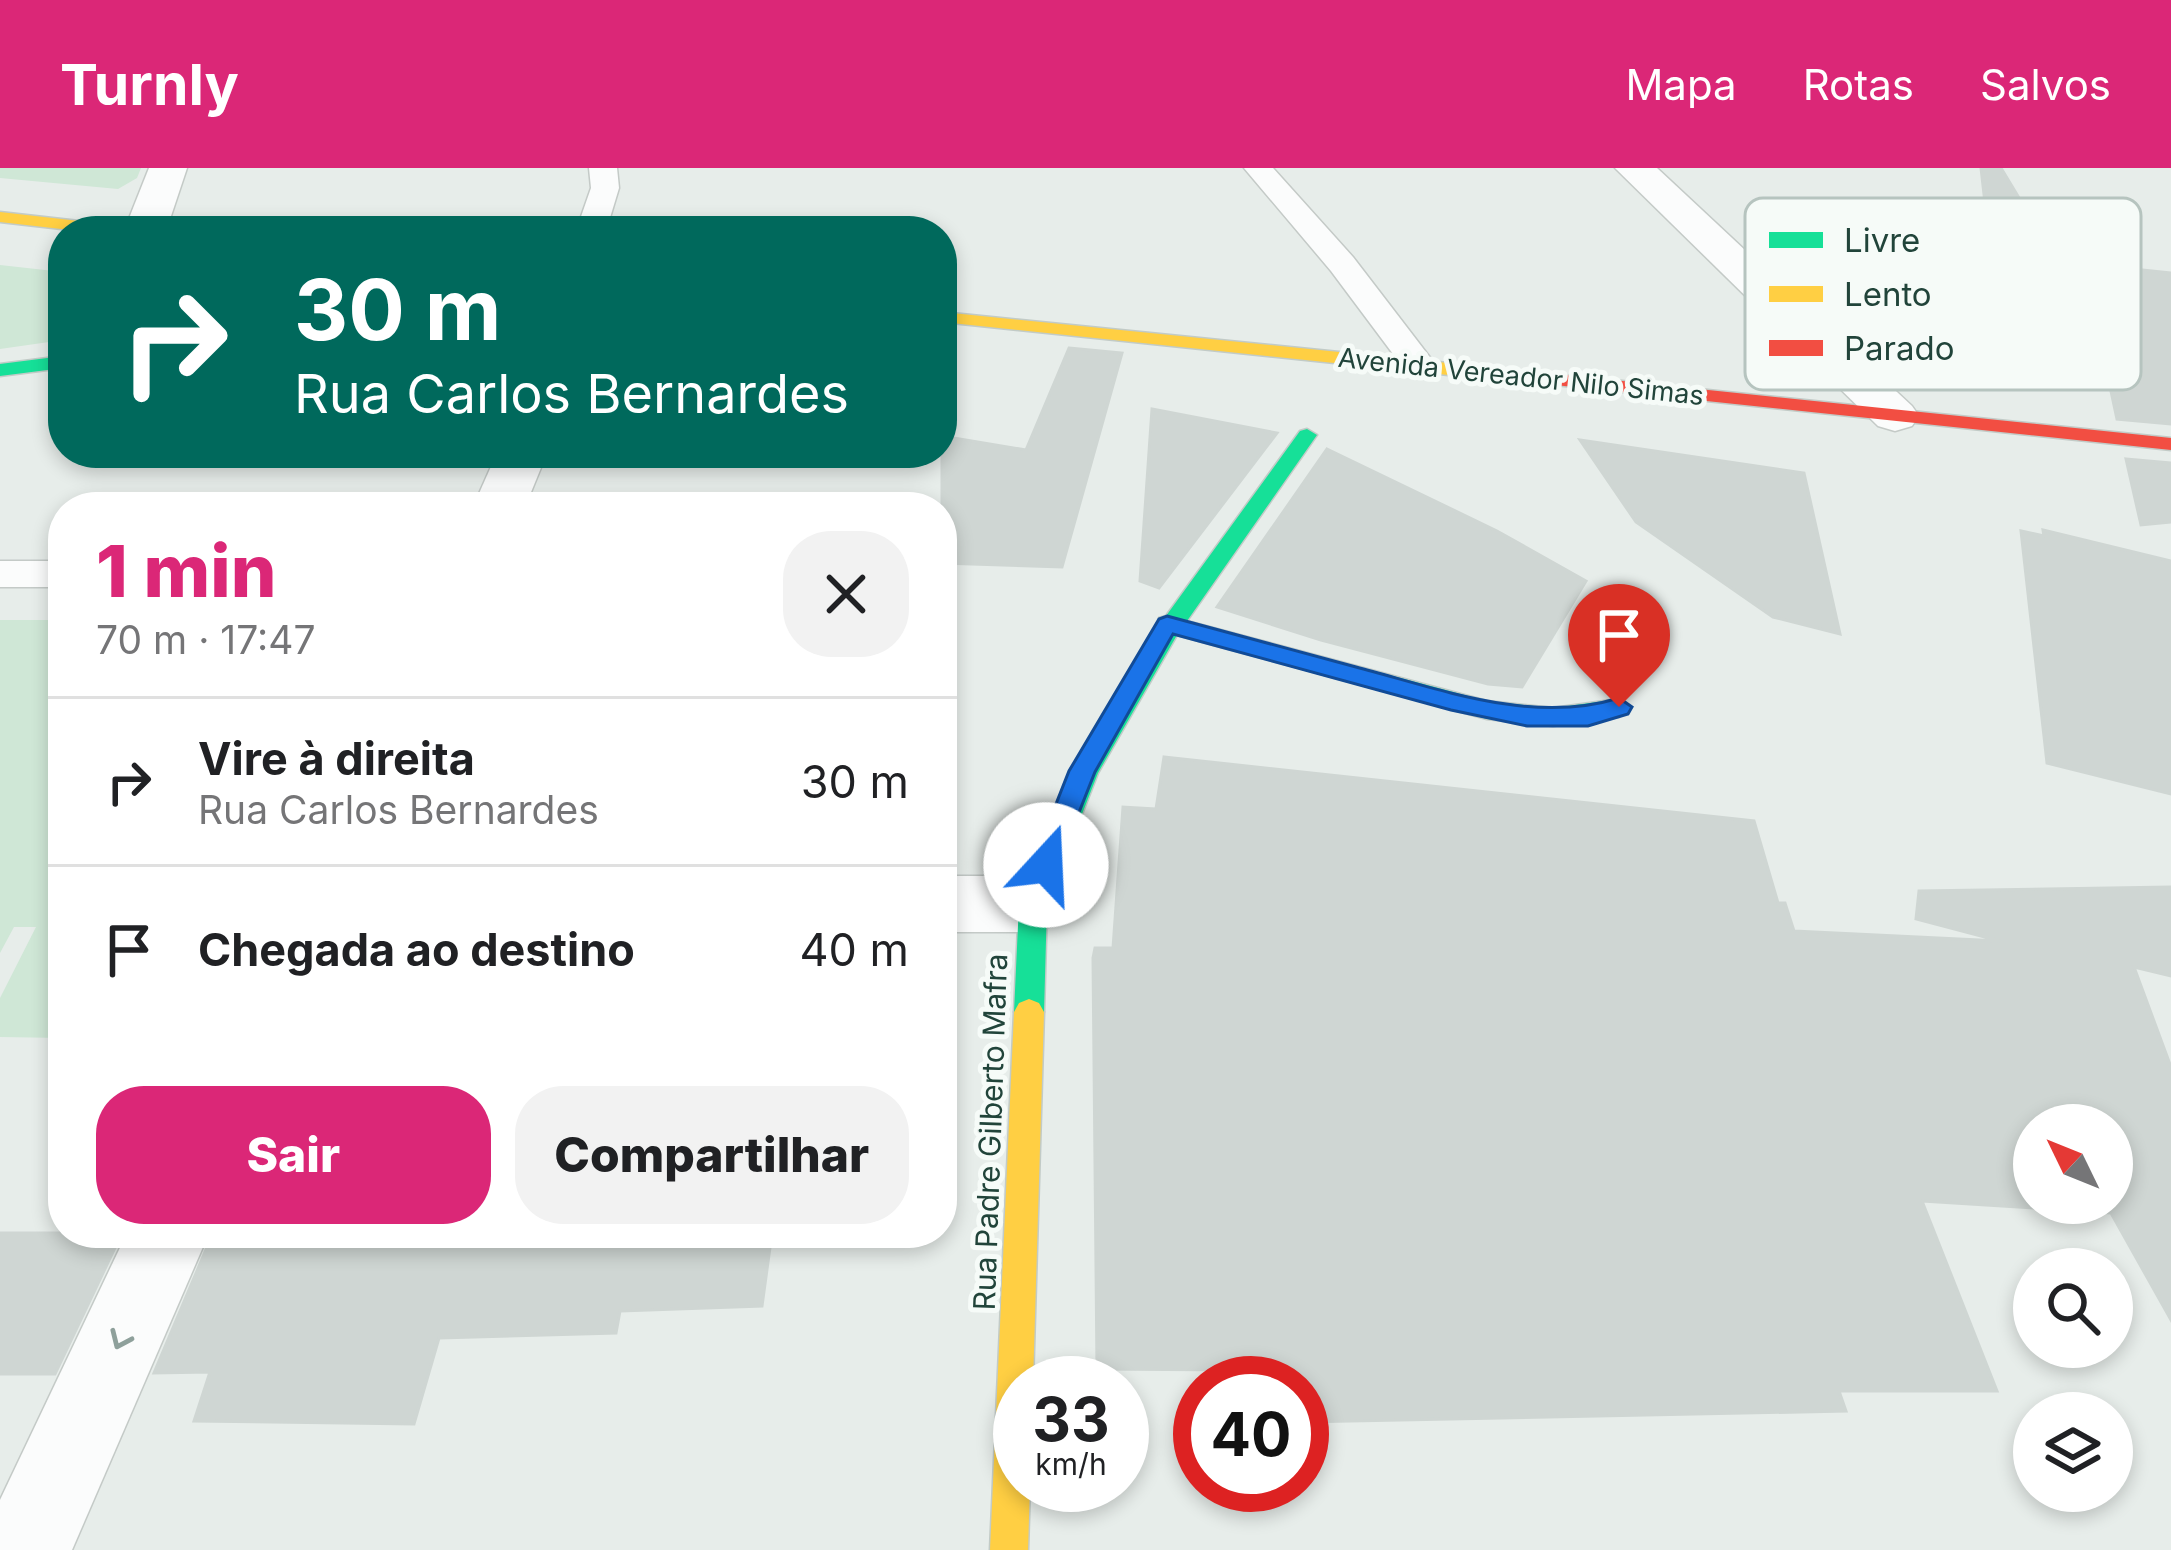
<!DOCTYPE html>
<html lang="pt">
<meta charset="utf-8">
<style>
:root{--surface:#fff;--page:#f2f2f2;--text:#202124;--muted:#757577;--line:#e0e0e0;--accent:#db2777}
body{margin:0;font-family:Inter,sans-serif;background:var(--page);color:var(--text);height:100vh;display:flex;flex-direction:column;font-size:45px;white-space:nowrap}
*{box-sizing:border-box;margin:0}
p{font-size:39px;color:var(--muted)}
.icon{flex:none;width:66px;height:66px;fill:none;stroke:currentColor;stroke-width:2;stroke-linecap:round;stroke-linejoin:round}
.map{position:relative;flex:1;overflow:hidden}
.drawer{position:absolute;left:48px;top:324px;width:909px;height:756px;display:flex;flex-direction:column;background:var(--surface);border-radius:48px;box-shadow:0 6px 18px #0003}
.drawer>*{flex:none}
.hud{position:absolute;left:48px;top:48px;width:909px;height:252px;border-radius:48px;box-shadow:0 6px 18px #0003;background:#00695c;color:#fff;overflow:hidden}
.needle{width:78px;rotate:313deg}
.tools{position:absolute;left:2013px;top:936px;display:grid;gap:24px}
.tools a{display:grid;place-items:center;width:120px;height:120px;border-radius:50%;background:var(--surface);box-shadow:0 6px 18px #0003;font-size:60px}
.speed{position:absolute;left:993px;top:1188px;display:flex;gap:24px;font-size:60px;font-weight:700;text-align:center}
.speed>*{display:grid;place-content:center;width:156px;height:156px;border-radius:50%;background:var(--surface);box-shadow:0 6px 18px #0003;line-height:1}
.speed small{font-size:30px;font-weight:400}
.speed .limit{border:18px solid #d22;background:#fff;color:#111}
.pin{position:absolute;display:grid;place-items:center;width:102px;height:102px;color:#fff;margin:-123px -51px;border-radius:50% 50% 50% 0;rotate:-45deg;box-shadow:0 0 12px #0007}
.pin .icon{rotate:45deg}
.me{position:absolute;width:132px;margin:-66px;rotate:20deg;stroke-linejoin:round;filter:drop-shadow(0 0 9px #0008)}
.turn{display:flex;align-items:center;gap:42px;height:252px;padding:0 48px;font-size:54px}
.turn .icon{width:156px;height:156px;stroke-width:2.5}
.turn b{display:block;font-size:84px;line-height:102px}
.round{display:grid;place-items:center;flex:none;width:126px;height:126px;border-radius:48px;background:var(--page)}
.overview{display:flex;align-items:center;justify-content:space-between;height:204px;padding:0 48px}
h1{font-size:72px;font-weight:800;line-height:90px;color:var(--accent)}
.cta{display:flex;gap:24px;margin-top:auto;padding:24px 48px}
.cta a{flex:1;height:138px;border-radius:48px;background:var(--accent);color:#fff;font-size:48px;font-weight:800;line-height:138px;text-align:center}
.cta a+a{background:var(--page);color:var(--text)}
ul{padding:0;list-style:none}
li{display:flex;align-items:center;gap:36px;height:168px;padding:0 48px;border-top:3px solid var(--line)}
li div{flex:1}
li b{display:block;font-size:45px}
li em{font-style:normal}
header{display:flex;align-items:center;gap:72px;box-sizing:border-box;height:168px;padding:0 60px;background:var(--accent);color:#fff}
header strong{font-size:57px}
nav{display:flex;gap:66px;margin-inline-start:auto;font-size:42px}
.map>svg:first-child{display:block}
.green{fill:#cfe7d6}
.building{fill:#cfd6d3;stroke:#cfd6d3;stroke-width:3;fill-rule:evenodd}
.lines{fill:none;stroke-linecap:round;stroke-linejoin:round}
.lane-casing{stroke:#c4cac7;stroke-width:3}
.street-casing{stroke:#c4cac7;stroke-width:3}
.fast-casing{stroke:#c2cbc7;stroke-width:3}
.slow-casing{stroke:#c2cbc7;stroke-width:3}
.jam-casing{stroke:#c2cbc7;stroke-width:3}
.lane{fill:#fbfcfc;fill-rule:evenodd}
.street{fill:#fbfcfc;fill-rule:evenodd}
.fast{fill:#16e098;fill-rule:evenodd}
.slow{fill:#ffcf43;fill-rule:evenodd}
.jam{fill:#f24e42;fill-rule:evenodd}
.oneway{stroke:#8ea09b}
.route{fill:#1a73e8;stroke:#114b97;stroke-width:3}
.labels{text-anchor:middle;stroke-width:10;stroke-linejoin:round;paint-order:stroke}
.far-street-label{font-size:27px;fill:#21443a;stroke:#f6fbf8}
.street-label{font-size:30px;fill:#21443a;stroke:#f6fbf8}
.key{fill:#f6fbf8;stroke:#b6c4bf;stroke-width:3}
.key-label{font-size:33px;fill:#21443a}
</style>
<header>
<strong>Turnly</strong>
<nav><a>Mapa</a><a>Rotas</a><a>Salvos</a></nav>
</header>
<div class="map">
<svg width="2171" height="1382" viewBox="0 0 2171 1382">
<rect width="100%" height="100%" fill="#e7edea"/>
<g class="green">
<path d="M0 0H141L137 10 118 21 0 10Z"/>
<path d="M0 97 63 104V172L0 181Z"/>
<path d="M0 452H63V870L0 869V830L36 759H14L0 785Z"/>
</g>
<g class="building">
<path d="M1981 0H2001L2057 93 2171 105V256L2117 251 2109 214 2087 211 2066 160 1999 158Z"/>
<path d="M1069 180 1122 185 1062 399 942 395V268L1026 282Z"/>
<path d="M1152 241 1277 265 1159 420 1140 413Z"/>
<path d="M1580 272 1804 305 1840 466 1773 449 1636 354Z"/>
<path d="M1327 281 1497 363 1586 413 1522 519 1488 516 1321 472 1217 439Z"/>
<path d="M2126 291 2171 295V354L2141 357Z"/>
<path d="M2043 362 2171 393V626L2047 595 2021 363 2044 368Z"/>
<path d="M1164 589 1754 653 1778 735H1785L1794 763 2000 773 1916 751 1919 723 2171 719V808L2134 799 2171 899V1152L2111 1045 1922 1033 1997 1223H1839L1846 1243 1302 1254V1215H1236V1202L1097 1201 1093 790 1095 780H1113L1123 639 1156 641ZM2034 957H2112V1035H2034Z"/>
<path d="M0 1065H122L55 1206H0Z"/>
<path d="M213 1065H772L762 1138 620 1143 616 1165 439 1170 414 1256 194 1253 210 1204 154 1205Z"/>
</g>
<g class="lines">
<g class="lane-casing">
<g id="lane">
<path d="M589 0H617L619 20 606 63H576L591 20Z"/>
<path d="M1244 0H1273L1353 89 1432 192 1437 199 1432 206H1408L1331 103Z"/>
<rect x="0" y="393" width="63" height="26"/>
</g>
</g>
<g class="street-casing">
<g id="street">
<path d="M149 0H187L166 63H124Z"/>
<path d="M1615 0H1657L1912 238 1919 248 1912 258 1895 263 1878 258Z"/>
<path d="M497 285H547L525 339H473Z"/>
<path d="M942 708H1033L1057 716 1067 736 1057 756 1033 764H942Z"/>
<path d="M127 1065H209L72 1382H0V1332Z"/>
</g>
</g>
<g class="fast-casing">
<g id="fast">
<path d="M63 188V200L0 208V196Z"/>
<path d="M1307 261 1317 267 1187 453 1487 533 1553 540 1619 531 1631 540 1619 549 1553 558 1487 551 1177 467 1098 605 1047 736 1044 844 1039 853 1029 857 1019 853 1014 844 1019 736 1072 605 1158 460 1159 450 1166 448 1300 263Z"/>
</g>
</g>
<g class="slow-casing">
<g id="slow">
<path d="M0 44 123 58 131 63H79L0 54Z"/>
<path d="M942 144 1458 196 1468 202 1458 208 942 154Z"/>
<path d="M1029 831 1039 835 1044 844 1033 1215H1020V1317H1030L1028 1382H990L1014 844 1019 835Z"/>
</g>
</g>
<g class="jam-casing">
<path id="jam" d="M1458 196 2171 270V282L1451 206V198Z"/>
</g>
<use href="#lane" class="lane"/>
<use href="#street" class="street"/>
<use href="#fast" class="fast"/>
<use href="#slow" class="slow"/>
<use href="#jam" class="jam"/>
</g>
<defs><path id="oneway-chevron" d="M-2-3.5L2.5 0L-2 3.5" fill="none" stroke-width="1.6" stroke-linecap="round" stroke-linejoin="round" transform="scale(3)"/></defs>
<use class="oneway" href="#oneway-chevron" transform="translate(120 1172) rotate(114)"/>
<path class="route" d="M1167 448C1230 465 1293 482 1356 499 1440 521 1533 557 1619 530L1632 539 1628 546 1588 558H1527L1451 542 1173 466 1095 604 1055 705H1036L1032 697 1069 603 1159 451Z"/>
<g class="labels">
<g class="far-street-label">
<text transform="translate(1521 209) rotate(6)" y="9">Avenida Vereador Nilo Simas</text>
</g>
<g class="street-label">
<text transform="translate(991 964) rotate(-88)" y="10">Rua Padre Gilberto Mafra</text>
</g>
</g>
<rect x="1745" y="30" width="396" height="192" rx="18" class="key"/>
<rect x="1769" y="64" width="54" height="16" fill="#16e098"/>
<rect x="1769" y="118" width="54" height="16" fill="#ffcf43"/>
<rect x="1769" y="172" width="54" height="16" fill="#f24e42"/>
<g class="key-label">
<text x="1844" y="84">Livre</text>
<text x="1844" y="138">Lento</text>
<text x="1844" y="192">Parado</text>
</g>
</svg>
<div class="tools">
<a><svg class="needle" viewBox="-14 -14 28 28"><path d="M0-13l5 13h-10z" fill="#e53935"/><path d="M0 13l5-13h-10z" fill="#757577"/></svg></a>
<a><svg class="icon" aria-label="search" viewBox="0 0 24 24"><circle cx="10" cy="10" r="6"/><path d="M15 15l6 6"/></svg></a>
<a><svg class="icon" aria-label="layers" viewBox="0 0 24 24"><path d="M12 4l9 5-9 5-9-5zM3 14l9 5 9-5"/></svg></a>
</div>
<div class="speed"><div>33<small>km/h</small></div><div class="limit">40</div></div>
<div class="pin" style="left:1619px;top:539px;background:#d93025"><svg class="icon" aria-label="arrive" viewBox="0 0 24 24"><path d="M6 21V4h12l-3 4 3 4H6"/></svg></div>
<svg class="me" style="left:1046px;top:697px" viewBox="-20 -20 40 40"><circle r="19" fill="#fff"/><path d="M0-13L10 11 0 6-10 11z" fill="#1a73e8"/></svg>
<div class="hud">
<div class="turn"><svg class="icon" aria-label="right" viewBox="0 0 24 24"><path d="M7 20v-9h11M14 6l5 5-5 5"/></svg><div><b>30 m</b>Rua Carlos Bernardes</div></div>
</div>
<section class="drawer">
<div class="overview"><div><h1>1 min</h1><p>70 m · 17:47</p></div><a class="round"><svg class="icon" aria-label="close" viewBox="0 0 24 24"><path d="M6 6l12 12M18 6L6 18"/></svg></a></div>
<ul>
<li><svg class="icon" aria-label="right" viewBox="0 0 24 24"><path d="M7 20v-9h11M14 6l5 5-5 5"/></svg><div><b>Vire à direita</b><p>Rua Carlos Bernardes</p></div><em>30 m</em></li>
<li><svg class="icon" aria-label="arrive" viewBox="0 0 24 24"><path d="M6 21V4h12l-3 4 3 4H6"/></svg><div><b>Chegada ao destino</b></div><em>40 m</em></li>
</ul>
<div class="cta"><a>Sair</a><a>Compartilhar</a></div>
</section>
</div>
